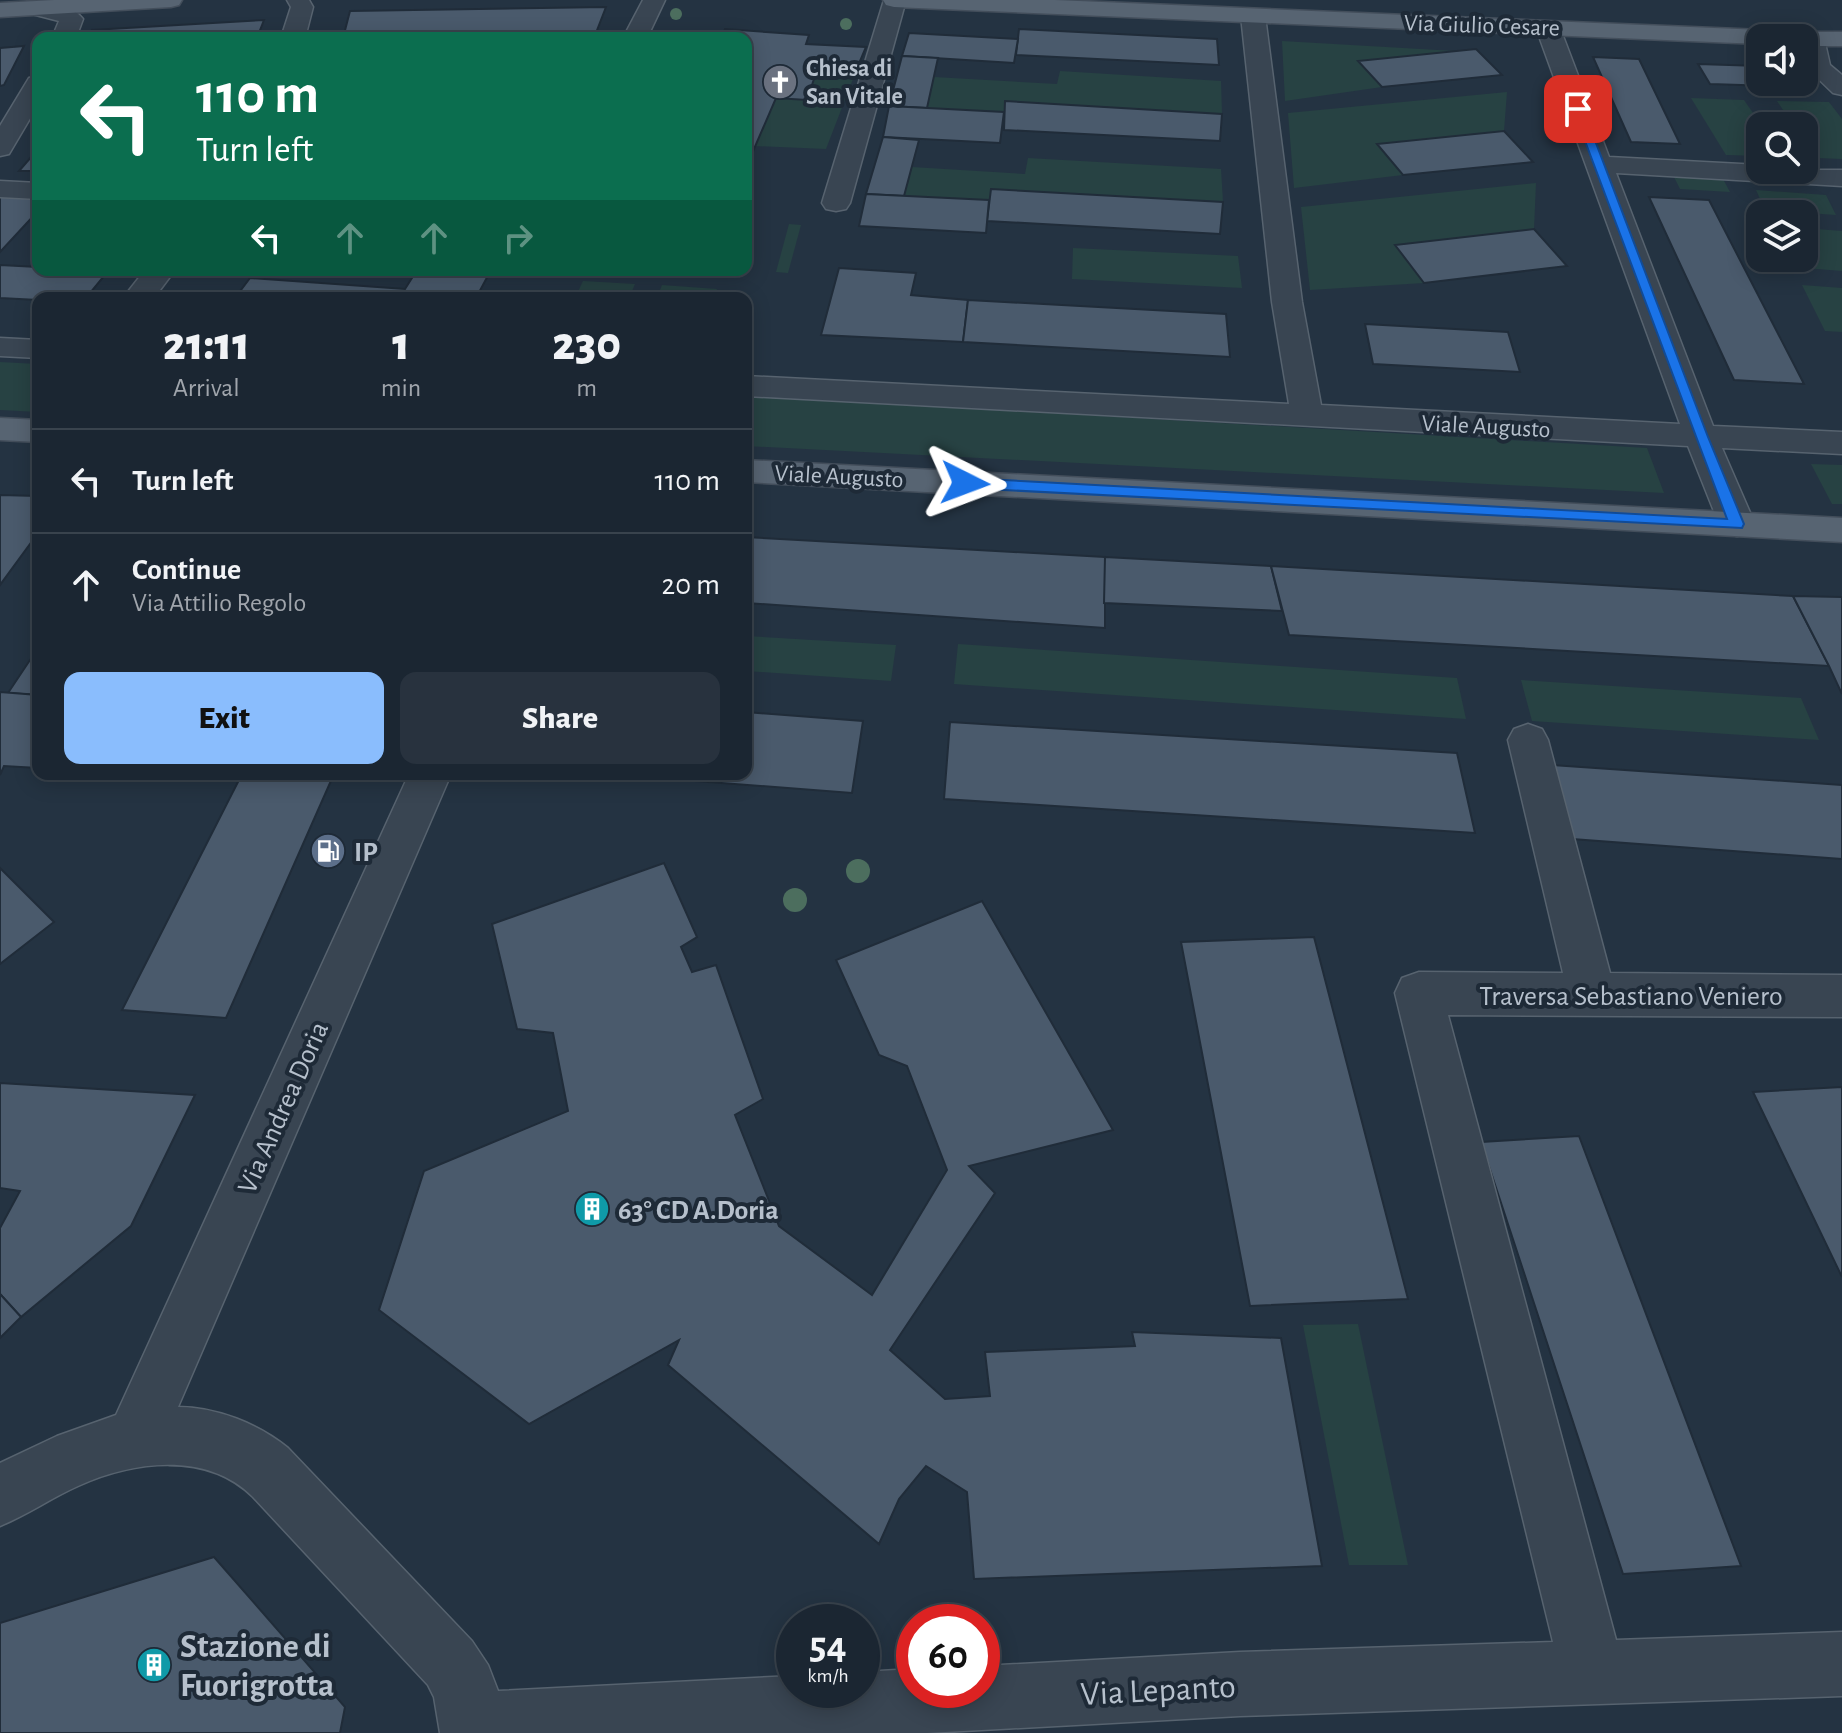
<!DOCTYPE html>
<meta charset="utf-8">
<style>
:root{--surface:#1b2632;--page:#28323e;--text:#f1f3f6;--muted:#a0a5ac;--line:#39434d;--accent:#8abdfd}
body{margin:0;font-family:"Alegreya Sans",sans-serif;background:var(--page);color:var(--text);height:100vh;display:flex;flex-direction:column;font-size:30px;white-space:nowrap}
*{box-sizing:border-box;margin:0}
p{font-size:26px;color:var(--muted)}
.icon{flex:none;width:44px;height:44px;fill:none;stroke:currentColor;stroke-width:2;stroke-linecap:round;stroke-linejoin:round}
.map{position:relative;flex:1;overflow:hidden}
.sheet{position:absolute;left:32px;top:292px;width:720px;height:488px;display:flex;flex-direction:column;background:var(--surface);border-radius:16px;box-shadow:0 4px 20px #0003,0 0 0 2px var(--line)}
.sheet>*{flex:none}
.guide{position:absolute;left:32px;top:32px;width:720px;height:244px;border-radius:16px;box-shadow:0 4px 20px #0003,0 0 0 2px var(--line);background:#0b6e4f;color:#fff;overflow:hidden}
.fabs{position:absolute;left:1746px;top:24px;display:grid;gap:16px}
.fabs a{display:grid;place-items:center;width:72px;height:72px;border-radius:16px;background:var(--surface);box-shadow:0 4px 20px #0003,0 0 0 2px var(--line);font-size:40px}
.speed{position:absolute;left:776px;top:1604px;display:flex;gap:16px;font-size:40px;font-weight:700;text-align:center}
.speed>*{display:grid;place-content:center;width:104px;height:104px;border-radius:50%;background:var(--surface);box-shadow:0 4px 20px #0003,0 0 0 2px var(--line);line-height:1}
.speed small{font-size:20px;font-weight:400}
.speed .limit{border:12px solid #d22;background:#fff;color:#111}
.pin{position:absolute;display:grid;place-items:center;width:68px;height:68px;color:#fff;margin:-34px;border-radius:16px;box-shadow:0 4px 12px #0006}
.me{position:absolute;width:88px;margin:-44px;rotate:93deg;stroke-linejoin:round;filter:drop-shadow(0 0 6px #0008)}
.turn{display:flex;align-items:center;gap:28px;height:168px;padding:0 32px;font-size:36px}
.turn .icon{width:104px;height:104px;stroke-width:2.5}
.turn b{display:block;font-size:56px;line-height:68px}
.lanes{display:flex;align-items:center;height:76px;padding:0 32px;background:#0003;justify-content:center;gap:40px;direction:ltr}
.lanes .off{opacity:.35}
.eta{display:flex;justify-content:space-evenly;align-items:center;height:136px;text-align:center}
.eta b{font-size:48px;font-weight:800;line-height:56px}
.cta{display:flex;gap:16px;margin-top:auto;padding:16px 32px}
.cta a{flex:1;height:92px;border-radius:16px;background:var(--accent);color:#111;font-size:32px;font-weight:800;line-height:92px;text-align:center}
.cta a+a{background:var(--page);color:var(--text)}
ul{padding:0;list-style:none}
li{display:flex;align-items:center;gap:24px;height:104px;padding:0 32px;border-top:2px solid var(--line)}
li div{flex:1}
li b{display:block;font-size:30px}
li em{font-style:normal}
.map>svg:first-child{display:block}
.green{fill:#274243}
.building{fill:#4a5a6c;stroke:#202c39;stroke-width:2}
.lines{fill:none;stroke-linecap:round;stroke-linejoin:round}
.minor-casing{stroke:#57636f;stroke-width:3}
.major-casing{stroke:#434e5b;stroke-width:3}
.minor{fill:#394552;fill-rule:evenodd}
.major{fill:#576472;fill-rule:evenodd}
.tree{fill:#4c6e5e}
.route{fill:#1a73e8;stroke:#114b97;stroke-width:2}
.labels{text-anchor:middle;stroke-width:8;stroke-linejoin:round;paint-order:stroke}
.far-street-label{font-size:24px;fill:#b6c0cc;stroke:#1e2a37}
.far-poi-label{font-size:24px;font-weight:bold;fill:#b6c0cc;stroke:#1e2a37;text-anchor:start}
.poi-label{font-size:28px;font-weight:bold;fill:#b6c0cc;stroke:#1e2a37;text-anchor:start}
.street-label{font-size:28px;fill:#b6c0cc;stroke:#1e2a37}
.near-poi-label{font-size:34px;font-weight:bold;fill:#b6c0cc;stroke:#1e2a37;text-anchor:start}
.near-street-label{font-size:34px;fill:#b6c0cc;stroke:#1e2a37}
</style>
<div class="map">
<svg width="1842" height="1733" viewBox="0 0 1842 1733">
<rect width="100%" height="100%" fill="#243342"/>
<g class="green">
<path d="M1282 41 1455 51 1359 61 1382 87 1285 101Z"/>
<path d="M819 64 858 66 826 149 754 146 776 98 807 100Z"/>
<path d="M1060 71 1221 81 1222 114 1006 101 1004 112 927 108 934 77 1057 84Z"/>
<path d="M1507 92 1504 131 1378 144 1403 175 1294 188 1288 113Z"/>
<path d="M1691 98 1744 100 1762 126 1760 156 1726 155Z"/>
<path d="M1777 101 1829 102 1842 119V159L1817 158 1804 140V126H1794Z"/>
<path d="M1028 158 1221 169 1223 202 992 189 989 200 904 196 912 167 1025 174Z"/>
<path d="M1674 177 1723 179 1730 192 1680 189Z"/>
<path d="M1536 183 1534 229 1424 283 1310 290 1301 207Z"/>
<path d="M1756 190 1826 195 1836 215 1765 210Z"/>
<path d="M789 224 801 225 788 273 776 272Z"/>
<path d="M1804 228 1842 231V271L1792 267 1787 258H1804Z"/>
<path d="M1073 248 1238 256 1242 288 1072 279Z"/>
<path d="M583 281 635 284 629 298H575Z"/>
<path d="M662 285 717 289 714 298H657Z"/>
<path d="M1802 285 1842 288V332L1825 331Z"/>
<path d="M0 362 38 364V412L0 410Z"/>
<path d="M746 395 1647 448 1664 493 746 446Z"/>
<path d="M1811 464 1842 465V504H1832Z"/>
<path d="M746 636 896 645 891 681 746 671Z"/>
<path d="M958 644 1457 678 1466 719 954 684Z"/>
<path d="M1521 680 1801 698 1819 740 1532 721Z"/>
<path d="M1358 1324 1408 1565H1349L1303 1325Z"/>
</g>
<g class="building">
<path d="M606 7 594 38H527L528 33 343 38 350 11Z"/>
<path d="M264 20 257 38H88L92 30Z"/>
<path d="M725 29 809 35 806 44 866 47 858 66 819 64 807 100 776 98 751 156H746V38H722Z"/>
<path d="M1019 29 1217 39 1219 65 1016 55Z"/>
<path d="M909 33 1018 39 1014 63 902 56Z"/>
<path d="M24 46 4 85 0 86V48Z"/>
<path d="M1476 49 1502 75 1382 87 1358 61Z"/>
<path d="M902 56 938 58 927 108 889 106Z"/>
<path d="M1593 57 1639 59 1680 144 1631 142Z"/>
<path d="M1698 64 1760 66V82H1798L1801 87 1710 84Z"/>
<path d="M1005 101 1222 114 1220 141 1004 130Z"/>
<path d="M889 106 1004 112 1000 143 883 137Z"/>
<path d="M1504 131 1533 162 1403 175 1377 144Z"/>
<path d="M883 137 919 140 904 196 866 194Z"/>
<path d="M38 149V171H19Z"/>
<path d="M991 189 1223 202 1220 234 987 221Z"/>
<path d="M866 194 989 200 986 233 859 226Z"/>
<path d="M0 196 38 198V211L0 252Z"/>
<path d="M1649 197 1709 200 1804 384 1734 380Z"/>
<path d="M1534 229 1567 266 1424 283 1395 245Z"/>
<path d="M0 265 38 267V270H109L86 298 38 300 0 298Z"/>
<path d="M839 268 916 273 911 295 968 300 963 342 821 335Z"/>
<path d="M417 270H491L476 298H235L250 278 405 289Z"/>
<path d="M968 300 1226 314 1230 357 963 342Z"/>
<path d="M1365 324 1508 332 1520 372 1373 364Z"/>
<path d="M0 495 38 496V533L0 585Z"/>
<path d="M746 537 1105 557V628L746 603Z"/>
<path d="M1105 557 1271 566 1282 611 1104 603Z"/>
<path d="M1271 566 1793 596 1829 666 1289 635Z"/>
<path d="M1793 596 1842 597V694L1829 666Z"/>
<path d="M38 648V695L8 693Z"/>
<path d="M0 692 38 695V768L4 766 0 775Z"/>
<path d="M746 712 863 721 852 793 604 774H746Z"/>
<path d="M950 722 1457 753 1475 833 944 799Z"/>
<path d="M1552 765 1842 785V859L1572 839Z"/>
<path d="M118 774H182L180 778Z"/>
<path d="M242 774H334L226 1018 122 1010Z"/>
<path d="M664 863 697 937 681 947 692 972 716 965 763 1099 735 1115 779 1226 872 1295 947 1170 907 1066 879 1055 836 960 982 901 1113 1130 969 1166 995 1193 890 1350 945 1399 990 1396 985 1352 1135 1346 1132 1332 1281 1338 1322 1566 974 1579 967 1492 926 1466 899 1499 879 1544 668 1365 679 1340 529 1424 379 1310 424 1171 568 1111 553 1033 517 1029 492 924Z"/>
<path d="M0 868 54 922 0 964Z"/>
<path d="M1314 937 1408 1299 1250 1306 1181 942Z"/>
<path d="M0 1083 195 1095 131 1226 21 1317 0 1294V1228L20 1191 0 1188Z"/>
<path d="M1842 1087V1277L1753 1092Z"/>
<path d="M1579 1136 1741 1566 1623 1574 1481 1142Z"/>
<path d="M0 1294 21 1317 0 1338Z"/>
<path d="M214 1557 345 1707 340 1733H0V1623Z"/>
</g>
<g class="lines">
<g class="minor-casing">
<g id="minor">
<path d="M287 0H309L313 7 305 38H281L291 7Z"/>
<path d="M643 0H665L647 38H623Z"/>
<path d="M884 0H906L850 203 846 209 836 211 826 209 822 203Z"/>
<path d="M36 1C54 4 71 4 83 19L76 38H52L59 21 28 13 25 8 28 3Z"/>
<path d="M1253 9 1261 11 1265 16 1302 302 1321 405 1680 424 1536 28 1540 23H1556L1560 28 1609 157 1760 165V170H1842V186L1616 173 1713 426 1842 432V454L1722 448 1755 524 1750 533 1737 536 1724 533 1719 524 1688 446 746 396V376L1289 404 1272 302 1241 16 1245 11Z"/>
<path d="M1815 32 1823 34 1830 65 1842 75V95L1833 93 1806 67 1804 38Z"/>
<path d="M38 76V105L9 154 0 156V126L29 78Z"/>
<path d="M0 181 38 183V199L0 197Z"/>
<path d="M145 270H175L154 298H123Z"/>
<path d="M0 338 38 340V358L0 356Z"/>
<path d="M1528 724 1542 729 1548 740 1610 973 1842 975V1017L1448 1015 1616 1640 1842 1632V1696L1240 1716 927 1733H440L434 1697 428 1685 253 1497C207 1451 133 1461 78 1486 51 1498 27 1515 0 1526V1463L57 1436 116 1415 409 774H451L178 1407C216 1407 259 1424 288 1448L472 1641 488 1665 498 1691 794 1676V1690H862V1672L914 1669V1690H982V1666L1240 1652 1553 1642 1395 993 1402 978 1419 972 1563 973 1508 740 1514 729Z"/>
</g>
</g>
<g class="major-casing">
<g id="major">
<path d="M54 0H182L179 5 171 7 0 17V3Z"/>
<path d="M883 0H1055L1783 31 1794 37 1804 32H1842V46H1804V38H1760V44L894 7 886 5Z"/>
<path d="M0 418 38 420V442L0 440Z"/>
<path d="M746 460 1842 518V542L746 482Z"/>
</g>
</g>
<use href="#minor" class="minor"/>
<use href="#major" class="major"/>
</g>
<g class="tree">
<circle cx="676" cy="14" r="6"/>
<circle cx="846" cy="24" r="6"/>
<circle cx="858" cy="871" r="12"/>
<circle cx="795" cy="900" r="12"/>
</g>
<path class="route" d="M1578 106 1583 109 1708 437 1744 524 1742 528 965 488 958 483 965 478 1727 519 1573 109Z"/>
<defs>
<g id="church-disc" transform="scale(1.8)"><circle r="9.5" fill="#6b7280" stroke="#1e2a37"/><path d="M-1.2-6h2.4v3.5h3.3v2.4h-3.3V6h-2.4V-.1h-3.3v-2.4h3.3Z" fill="#fff"/></g>
<g id="fuel-disc" transform="scale(1.8)"><circle r="9.5" fill="#5c6f8a" stroke="#1e2a37"/><path d="M-5.5-6h7V0h2V4h1.3V-2.5L3-4.5l.8-.8L6-3V5H2.5V1h-1V6h-7ZM-4.2-4.7v3.2H.2V-4.7Z" fill="#fff"/></g>
<g id="building-disc" transform="scale(1.8)"><circle r="9.5" fill="#0f9aa8" stroke="#1e2a37"/><path d="M-4-6H4V6H1V3H-1V6H-4ZM-2.5-4.3h1.7v1.8h-1.7ZM.8-4.3h1.7v1.8H.8ZM-2.5-1h1.7V.8h-1.7ZM.8-1h1.7V.8H.8Z" fill="#fff"/></g>
</defs>
<g fill-rule="evenodd">
<use href="#church-disc" x="780" y="82"/>
<use href="#fuel-disc" x="328" y="851"/>
<use href="#building-disc" x="592" y="1209"/>
<use href="#building-disc" x="154" y="1665"/>
</g>
<g class="labels">
<g class="far-street-label">
<text transform="translate(1482 25) rotate(2)" y="8">Via Giulio Cesare</text>
<text transform="translate(1486 426) rotate(3)" y="8">Viale Augusto</text>
<text transform="translate(839 476) rotate(3)" y="8">Viale Augusto</text>
</g>
<g class="far-poi-label">
<text x="806" y="76">Chiesa di<tspan x="806" dy="28">San Vitale</tspan></text>
</g>
<g class="poi-label">
<text x="354" y="861">IP</text>
<text x="618" y="1219">63° CD A.Doria</text>
</g>
<g class="street-label">
<text x="1631" y="1005">Traversa Sebastiano Veniero</text>
<text transform="translate(282 1107) rotate(-66)" y="10">Via Andrea Doria</text>
</g>
<g class="near-poi-label">
<text x="180" y="1657">Stazione di<tspan x="180" dy="39">Fuorigrotta</tspan></text>
</g>
<g class="near-street-label">
<text transform="translate(1158 1689) rotate(-3)" y="12">Via Lepanto</text>
</g>
</g>
</svg>
<div class="fabs">
<a><svg class="icon" aria-label="sound" viewBox="0 0 24 24"><path d="M4 9h4l5-4v14l-5-4H4zM17 9q2 3 0 6"/></svg></a>
<a><svg class="icon" aria-label="search" viewBox="0 0 24 24"><circle cx="10" cy="10" r="6"/><path d="M15 15l6 6"/></svg></a>
<a><svg class="icon" aria-label="layers" viewBox="0 0 24 24"><path d="M12 4l9 5-9 5-9-5zM3 14l9 5 9-5"/></svg></a>
</div>
<div class="speed"><div>54<small>km/h</small></div><div class="limit">60</div></div>
<div class="pin" style="left:1578px;top:109px;background:#d93025"><svg class="icon" aria-label="arrive" viewBox="0 0 24 24"><path d="M6 21V4h12l-3 4 3 4H6"/></svg></div>
<svg class="me" style="left:965px;top:483px" viewBox="-20 -20 40 40"><path d="M0-17L14 15 0 8-14 15z" fill="#1a73e8" stroke="#fff" stroke-width="4"/></svg>
<div class="guide">
<div class="turn"><svg class="icon" aria-label="left" viewBox="0 0 24 24"><path d="M17 20v-9H6M10 6l-5 5 5 5"/></svg><div><b>110 m</b>Turn left</div></div>
<div class="lanes"><svg class="icon" aria-label="left" viewBox="0 0 24 24"><path d="M17 20v-9H6M10 6l-5 5 5 5"/></svg><svg class="icon off" aria-label="ahead" viewBox="0 0 24 24"><path d="M12 20V5M6 11l6-6 6 6"/></svg><svg class="icon off" aria-label="ahead" viewBox="0 0 24 24"><path d="M12 20V5M6 11l6-6 6 6"/></svg><svg class="icon off" aria-label="right" viewBox="0 0 24 24"><path d="M7 20v-9h11M14 6l5 5-5 5"/></svg></div>
</div>
<section class="sheet">
<div class="eta">
<div><b>21:11</b><p>Arrival</p></div>
<div><b>1</b><p>min</p></div>
<div><b>230</b><p>m</p></div>
</div>
<ul>
<li><svg class="icon" aria-label="left" viewBox="0 0 24 24"><path d="M17 20v-9H6M10 6l-5 5 5 5"/></svg><div><b>Turn left</b></div><em>110 m</em></li>
<li><svg class="icon" aria-label="ahead" viewBox="0 0 24 24"><path d="M12 20V5M6 11l6-6 6 6"/></svg><div><b>Continue</b><p>Via Attilio Regolo</p></div><em>20 m</em></li>
</ul>
<div class="cta"><a>Exit</a><a>Share</a></div>
</section>
</div>
